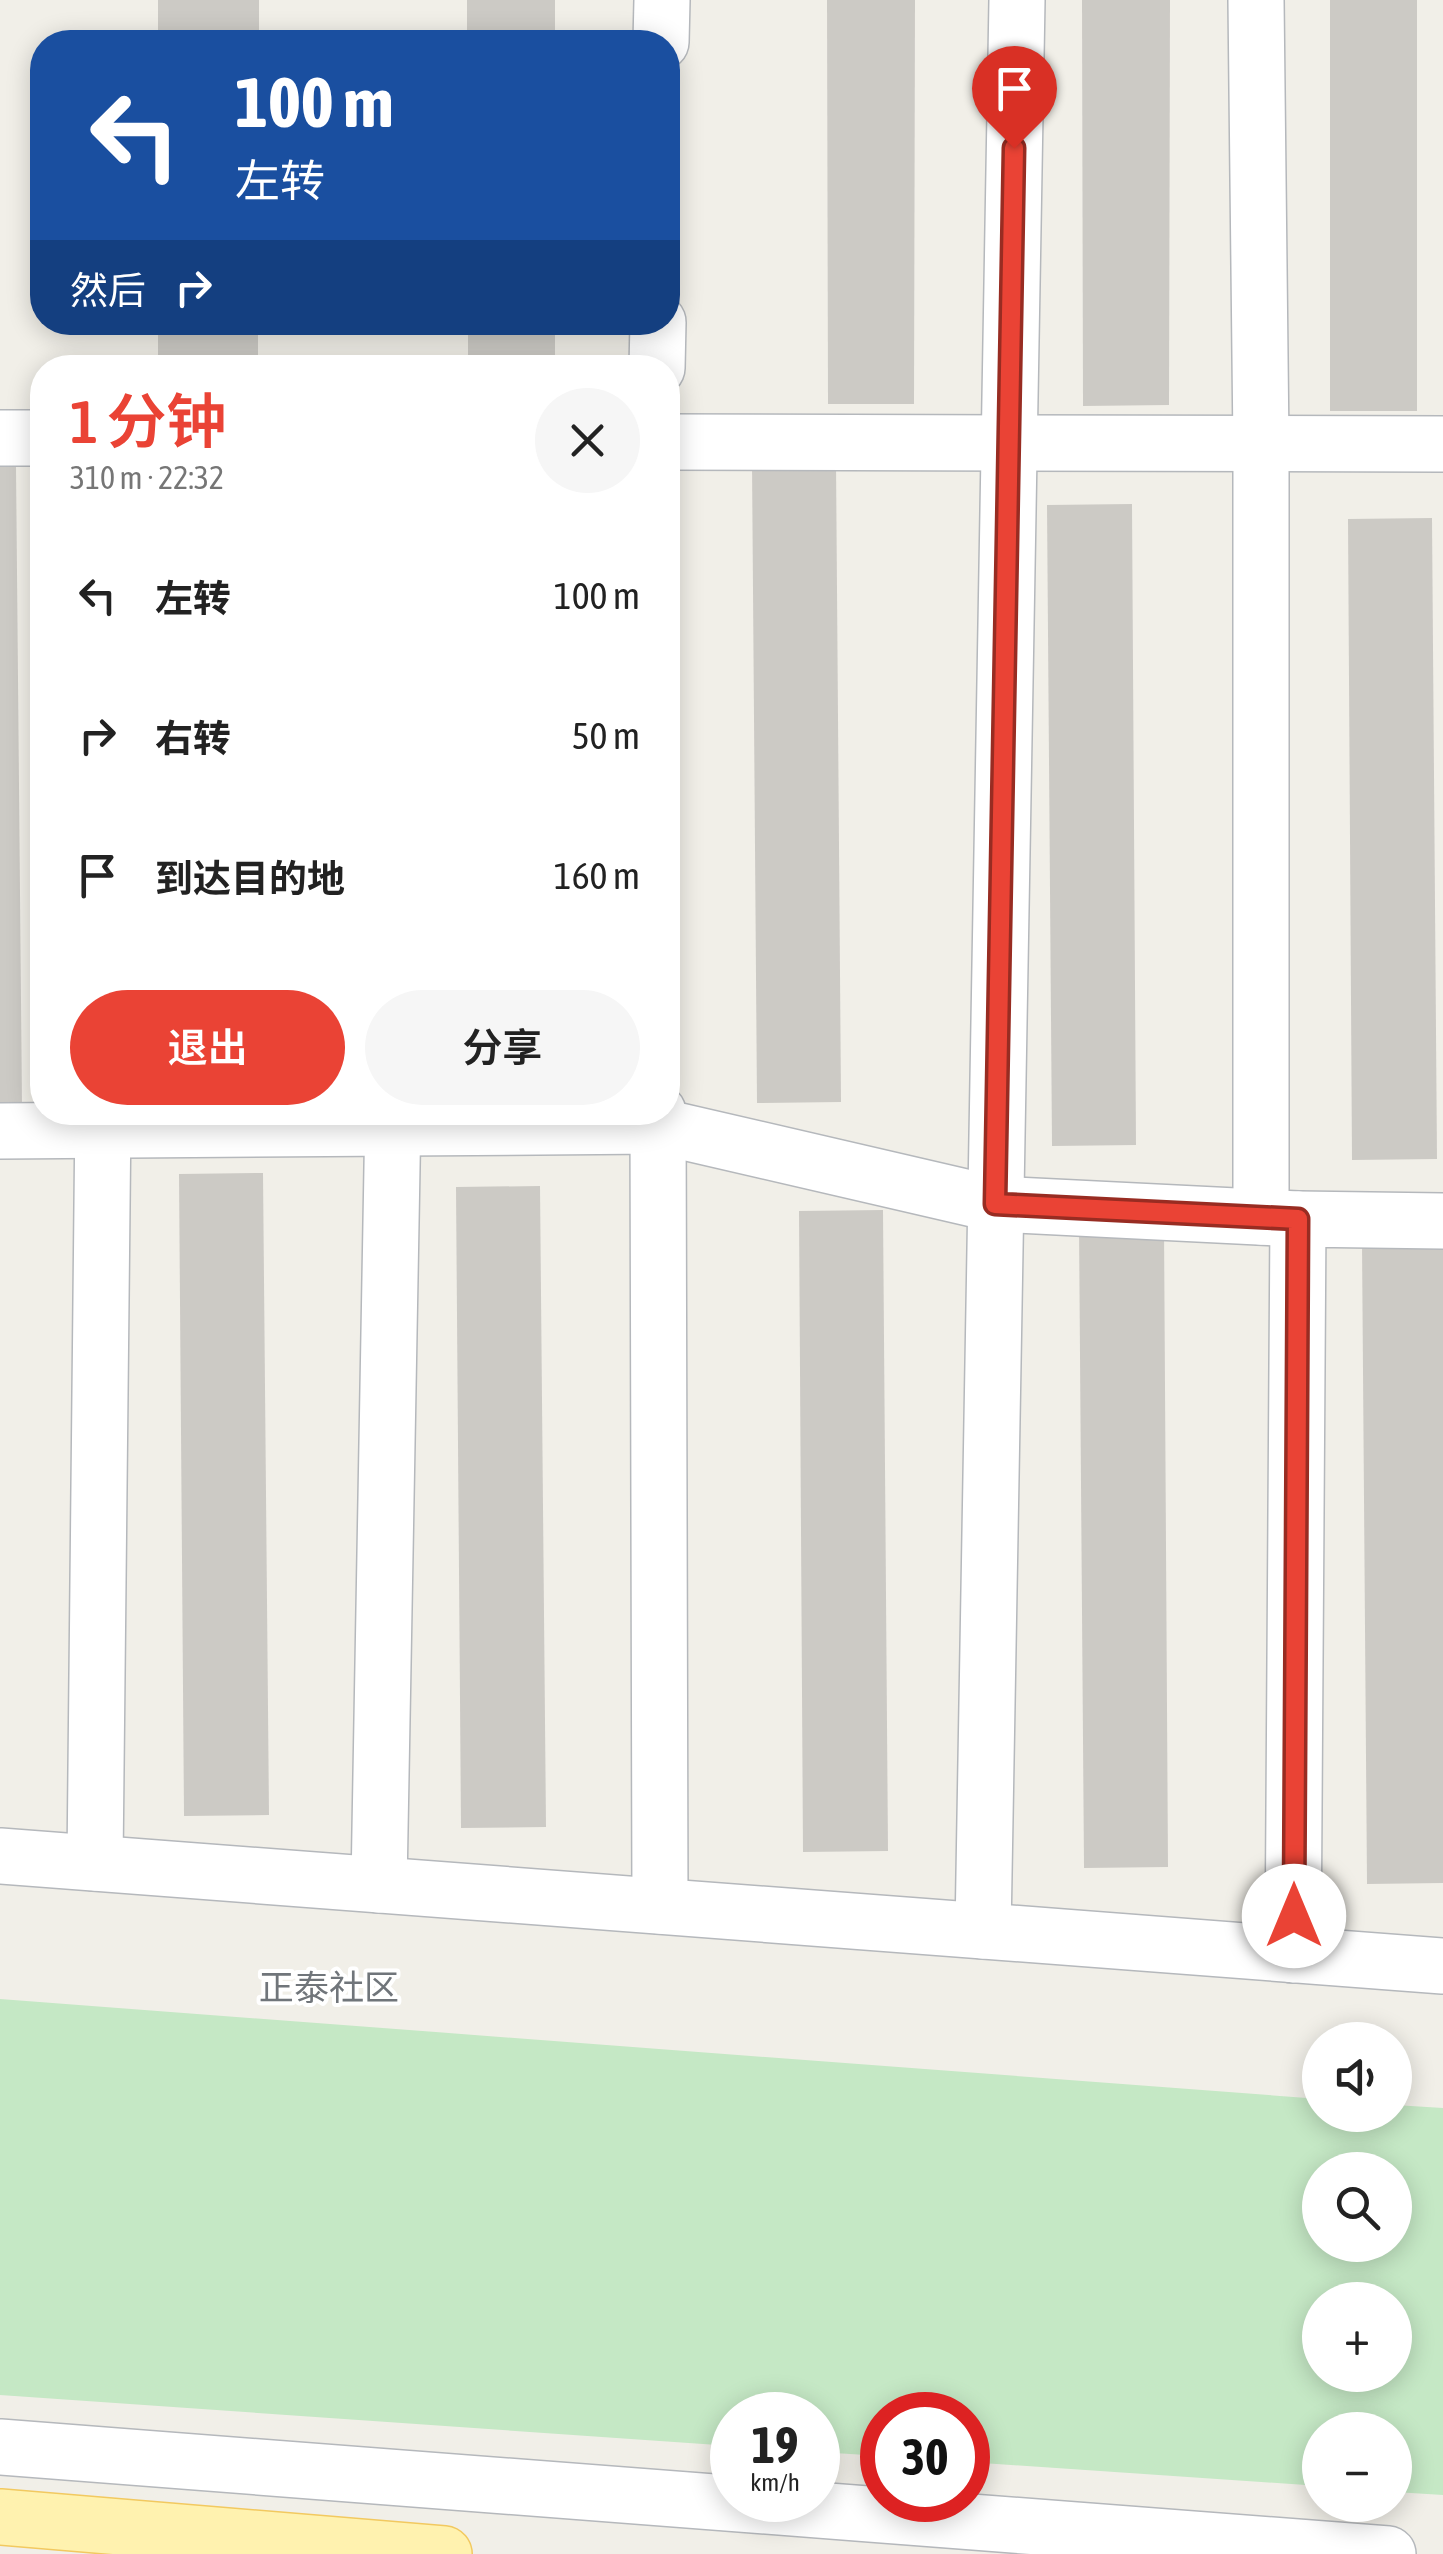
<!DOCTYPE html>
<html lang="zh">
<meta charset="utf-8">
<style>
:root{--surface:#fff;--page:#f6f6f6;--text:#222;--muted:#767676;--accent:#ea4335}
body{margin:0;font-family:"Asap Condensed","Noto Sans SC",sans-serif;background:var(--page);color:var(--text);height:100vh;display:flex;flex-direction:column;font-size:38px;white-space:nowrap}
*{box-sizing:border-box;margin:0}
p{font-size:32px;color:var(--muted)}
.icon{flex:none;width:55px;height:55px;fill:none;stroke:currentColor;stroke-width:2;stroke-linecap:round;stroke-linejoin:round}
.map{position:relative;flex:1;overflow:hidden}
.panel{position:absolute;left:30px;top:355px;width:650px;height:770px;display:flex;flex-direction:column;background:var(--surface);border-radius:40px;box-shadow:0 5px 25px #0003}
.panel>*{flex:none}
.banner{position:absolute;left:30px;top:30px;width:650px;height:305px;border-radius:40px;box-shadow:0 5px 25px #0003;background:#1a4fa0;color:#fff;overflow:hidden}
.controls{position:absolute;left:1302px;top:2022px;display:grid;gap:20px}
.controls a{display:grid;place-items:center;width:110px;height:110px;border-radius:50%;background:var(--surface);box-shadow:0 5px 25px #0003;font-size:50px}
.speed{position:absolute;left:710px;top:2392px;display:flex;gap:20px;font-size:50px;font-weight:700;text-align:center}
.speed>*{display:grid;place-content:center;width:130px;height:130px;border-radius:50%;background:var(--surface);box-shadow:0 5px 25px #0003;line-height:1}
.speed small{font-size:25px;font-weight:400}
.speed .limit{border:15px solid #d22;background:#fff;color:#111}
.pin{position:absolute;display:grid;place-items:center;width:85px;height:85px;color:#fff;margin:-102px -42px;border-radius:50% 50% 50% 0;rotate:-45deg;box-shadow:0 0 10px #0007}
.pin .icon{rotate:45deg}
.me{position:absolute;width:110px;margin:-55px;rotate:0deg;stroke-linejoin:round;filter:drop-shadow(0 0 8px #0008)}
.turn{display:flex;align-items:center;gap:35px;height:210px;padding:0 40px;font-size:45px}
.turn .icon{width:130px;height:130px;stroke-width:2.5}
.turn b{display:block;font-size:70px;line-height:85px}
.then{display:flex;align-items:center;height:95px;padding:0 40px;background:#0003;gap:20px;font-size:38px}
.round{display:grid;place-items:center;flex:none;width:105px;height:105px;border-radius:52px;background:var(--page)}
.headline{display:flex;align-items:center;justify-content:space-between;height:170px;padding:0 40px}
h1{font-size:60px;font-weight:600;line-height:75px;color:var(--accent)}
.button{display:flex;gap:20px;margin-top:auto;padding:20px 40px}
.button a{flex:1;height:115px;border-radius:60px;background:var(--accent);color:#fff;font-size:40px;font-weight:600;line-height:115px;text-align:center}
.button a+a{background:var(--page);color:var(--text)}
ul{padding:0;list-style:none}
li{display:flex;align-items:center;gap:30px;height:140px;padding:0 40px}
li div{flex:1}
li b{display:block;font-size:38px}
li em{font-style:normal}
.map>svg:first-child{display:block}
.green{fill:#c5e8c5;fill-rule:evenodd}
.building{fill:#cccac5}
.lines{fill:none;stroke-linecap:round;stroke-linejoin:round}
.minor-casing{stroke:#b5b8bc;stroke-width:58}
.major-casing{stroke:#f2c960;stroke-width:58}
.minor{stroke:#fff;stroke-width:55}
.major{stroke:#fff2af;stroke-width:55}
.route-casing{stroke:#982c22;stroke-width:25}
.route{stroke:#ea4335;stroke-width:18}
.labels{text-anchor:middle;stroke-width:8;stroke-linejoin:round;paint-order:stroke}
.quarter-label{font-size:35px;fill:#70757a;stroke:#fff}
</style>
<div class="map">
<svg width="1443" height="2554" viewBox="0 0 1443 2554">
<rect width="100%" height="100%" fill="#f1efe8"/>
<path class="green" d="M0 1999 1320 2099V2115H1395V2105L1443 2108V2495L1395 2492V2430H1320V2486L968 2462V2415H882V2456L818 2452V2415H732V2446L0 2395ZM1320 2170H1395V2245H1320ZM1320 2300H1395V2375H1320Z"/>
<g class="building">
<rect x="158" y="0" width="101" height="42"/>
<rect x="467" y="0" width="88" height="42"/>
<path d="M827 0H915L914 404H828Z"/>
<path d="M1082 0H1170L1169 405 1083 406Z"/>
<rect x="1330" y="0" width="87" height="411"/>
<rect x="158" y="322" width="100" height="46"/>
<rect x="468" y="322" width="87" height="46"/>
<path d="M752 462H836L841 1102 757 1103Z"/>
<path d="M0 465H16L22 1106H0Z"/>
<path d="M1132 504 1136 1145 1052 1146 1047 505Z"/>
<path d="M1432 518 1437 1159 1352 1160 1348 519Z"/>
<path d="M263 1173 269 1815 184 1816 179 1174Z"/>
<path d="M540 1186 546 1827 461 1828 456 1187Z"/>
<path d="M883 1210 888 1851 803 1852 799 1211Z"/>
<path d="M1079 1226H1164L1168 1867 1084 1868Z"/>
<path d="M1443 1242V1883L1367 1884 1362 1243Z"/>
</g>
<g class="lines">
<g class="minor-casing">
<g id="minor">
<path d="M1256 0 1261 445V1217"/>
<path d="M661 42 662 0"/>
<path d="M657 368 658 322"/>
<path d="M0 438H42"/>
<path d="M668 442 1443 444"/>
<path d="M658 1112 660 1906"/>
<path d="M0 1131 658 1126 995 1204 1298 1219"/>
<path d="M0 1856 1443 1966"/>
<path d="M95 1863 103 1112"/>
<path d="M379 1885 393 1112"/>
<path d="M983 1931 1017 0"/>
<path d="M1293 1955 1298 1219 1443 1221"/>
<path d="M0 2447 1388 2554"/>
</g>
</g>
<g class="major-casing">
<path id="major" d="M0 2517 444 2554"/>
</g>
<use href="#minor" class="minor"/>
<use href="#major" class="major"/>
</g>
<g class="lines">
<g class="route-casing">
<path id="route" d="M1014 148 995 1204 1298 1219 1294 1916"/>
</g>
<use href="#route" class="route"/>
</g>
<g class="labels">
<g class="quarter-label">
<text x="329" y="2000">正泰社区</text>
</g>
</g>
</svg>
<div class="controls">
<a><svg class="icon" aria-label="sound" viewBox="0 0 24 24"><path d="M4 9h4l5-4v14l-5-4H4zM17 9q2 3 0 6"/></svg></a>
<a><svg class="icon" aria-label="search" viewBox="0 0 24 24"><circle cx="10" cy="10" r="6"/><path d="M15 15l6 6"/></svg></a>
<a>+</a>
<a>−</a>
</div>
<div class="speed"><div>19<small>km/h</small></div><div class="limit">30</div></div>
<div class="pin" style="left:1014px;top:148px;background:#d93025"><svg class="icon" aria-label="arrive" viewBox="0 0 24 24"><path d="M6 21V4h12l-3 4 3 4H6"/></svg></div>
<svg class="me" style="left:1294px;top:1916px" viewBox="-20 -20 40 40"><circle r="19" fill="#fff"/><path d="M0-13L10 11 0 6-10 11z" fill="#ea4335"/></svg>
<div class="banner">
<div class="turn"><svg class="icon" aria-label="left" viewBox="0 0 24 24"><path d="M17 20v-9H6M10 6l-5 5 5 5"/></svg><div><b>100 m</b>左转</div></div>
<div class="then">然后<svg class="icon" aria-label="right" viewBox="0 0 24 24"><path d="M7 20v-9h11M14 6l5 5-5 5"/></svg></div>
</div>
<section class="panel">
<div class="headline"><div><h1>1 分钟</h1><p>310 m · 22:32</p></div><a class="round"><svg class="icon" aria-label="close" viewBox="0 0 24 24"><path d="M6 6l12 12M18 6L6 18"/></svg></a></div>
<ul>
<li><svg class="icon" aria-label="left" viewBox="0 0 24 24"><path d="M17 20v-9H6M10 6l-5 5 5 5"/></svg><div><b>左转</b></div><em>100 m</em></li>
<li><svg class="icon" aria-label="right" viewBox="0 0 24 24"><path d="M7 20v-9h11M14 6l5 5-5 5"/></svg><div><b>右转</b></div><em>50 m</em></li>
<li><svg class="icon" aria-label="arrive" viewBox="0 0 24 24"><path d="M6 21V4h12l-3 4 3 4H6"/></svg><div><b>到达目的地</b></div><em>160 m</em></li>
</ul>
<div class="button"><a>退出</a><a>分享</a></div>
</section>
</div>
